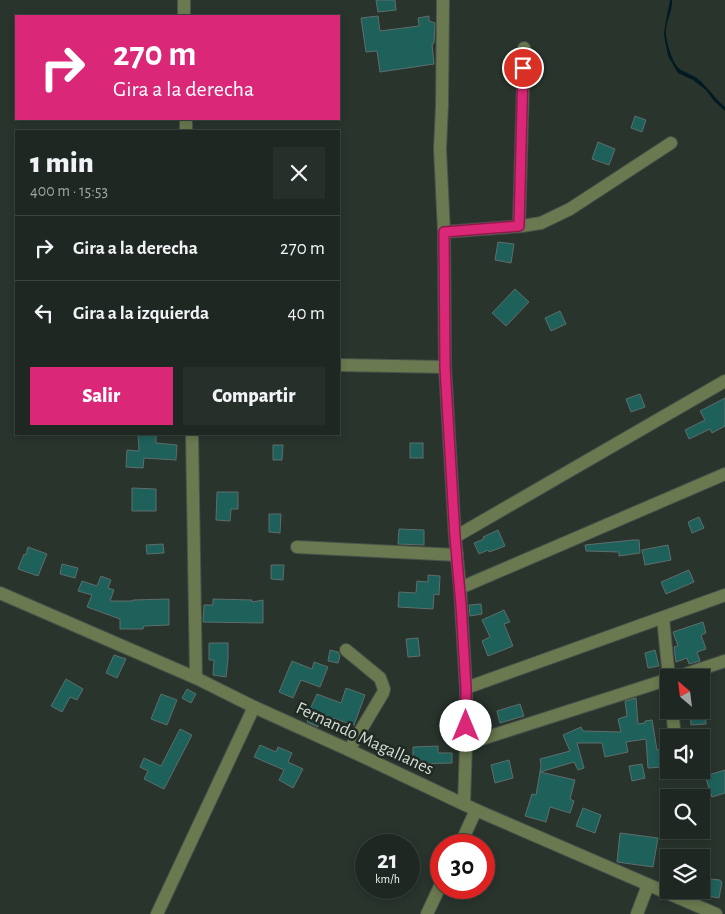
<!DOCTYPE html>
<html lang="es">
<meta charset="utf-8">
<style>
:root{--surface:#1f2722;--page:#272f2a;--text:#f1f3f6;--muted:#a1a5a5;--line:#3c4440;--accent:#db2777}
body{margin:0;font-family:"Alegreya Sans",sans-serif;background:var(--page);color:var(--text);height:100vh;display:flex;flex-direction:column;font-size:19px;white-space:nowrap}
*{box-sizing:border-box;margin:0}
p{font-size:16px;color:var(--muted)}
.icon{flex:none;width:28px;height:28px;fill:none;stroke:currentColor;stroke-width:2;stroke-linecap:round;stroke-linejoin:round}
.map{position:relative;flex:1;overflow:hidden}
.panel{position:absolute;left:15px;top:130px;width:325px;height:305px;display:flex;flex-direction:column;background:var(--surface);border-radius:0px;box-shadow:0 2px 8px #0003,0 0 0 1px var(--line)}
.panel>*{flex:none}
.top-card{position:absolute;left:15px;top:15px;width:325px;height:105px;border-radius:0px;box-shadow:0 2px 8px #0003,0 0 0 1px var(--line);background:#db2777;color:#fff;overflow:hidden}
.needle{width:32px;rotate:332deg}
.controls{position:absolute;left:660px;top:669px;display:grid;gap:10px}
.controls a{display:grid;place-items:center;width:50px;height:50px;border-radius:0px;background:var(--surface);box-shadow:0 2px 8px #0003,0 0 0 1px var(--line);font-size:25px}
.speed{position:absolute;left:355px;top:834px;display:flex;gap:10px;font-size:25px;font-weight:700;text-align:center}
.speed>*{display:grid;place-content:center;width:65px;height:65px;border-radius:50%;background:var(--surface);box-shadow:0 2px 8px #0003,0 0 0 1px var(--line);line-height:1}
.speed small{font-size:12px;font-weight:400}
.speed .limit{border:8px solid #d22;background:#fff;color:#111}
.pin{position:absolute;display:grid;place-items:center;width:42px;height:42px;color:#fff;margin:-21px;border:2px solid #fff;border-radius:50%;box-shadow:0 1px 5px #0007}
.me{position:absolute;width:55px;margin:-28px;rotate:0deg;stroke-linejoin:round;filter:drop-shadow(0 0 4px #0008)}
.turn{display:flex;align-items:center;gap:18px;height:105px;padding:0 15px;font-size:22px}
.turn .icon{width:65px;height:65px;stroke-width:2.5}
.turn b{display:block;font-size:35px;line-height:42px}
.round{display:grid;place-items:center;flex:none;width:52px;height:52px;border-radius:0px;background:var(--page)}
.summary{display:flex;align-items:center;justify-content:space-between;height:85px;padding:0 15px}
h1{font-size:30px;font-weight:800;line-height:38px}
.action{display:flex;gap:10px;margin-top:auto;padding:10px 15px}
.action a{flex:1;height:58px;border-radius:0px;background:var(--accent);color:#fff;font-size:20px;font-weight:800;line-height:58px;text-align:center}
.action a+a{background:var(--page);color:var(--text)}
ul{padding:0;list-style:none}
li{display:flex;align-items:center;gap:15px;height:65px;padding:0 15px;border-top:1px solid var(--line)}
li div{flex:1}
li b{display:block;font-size:19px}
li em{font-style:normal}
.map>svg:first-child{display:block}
.water{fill:#021a21}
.building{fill:#1e615b;stroke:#5e6d6b}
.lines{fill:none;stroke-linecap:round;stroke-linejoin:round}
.minor-casing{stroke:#48524b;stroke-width:14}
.minor{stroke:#6a794f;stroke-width:12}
.route-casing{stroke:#8e194d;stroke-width:12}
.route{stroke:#db2777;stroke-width:9}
.labels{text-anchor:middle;stroke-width:5;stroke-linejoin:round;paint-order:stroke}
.street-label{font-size:18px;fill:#d4dbd6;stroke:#202a23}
</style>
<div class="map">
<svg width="725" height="914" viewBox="0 0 725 914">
<rect width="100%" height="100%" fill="#29342d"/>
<path class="water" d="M670 0H672C673 11 665 22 666 34 667 44 672 64 681 70 686 73 693 75 698 79 708 87 715 99 725 107V111L714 101 706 90 693 80 678 73 668 56 664 35 665 26Z"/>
<g class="building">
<path d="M376 0H395L396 10 378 12Z"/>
<path d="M378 16 380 31 419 26 418 18 429 16V21L435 23 434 43 432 44 434 64 380 72 377 51 366 52 361 18Z"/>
<path d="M635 116 646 120 642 132 631 128Z"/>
<path d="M598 142 615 149 609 165 592 159Z"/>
<path d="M498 242 514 244 511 263 495 260Z"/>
<path d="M515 289 529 302 506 326 492 313Z"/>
<path d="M560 311 566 324 551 331 545 318Z"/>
<path d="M640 394 645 407 631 412 626 399Z"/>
<path d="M725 398V426L712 433 710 429 689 439 685 430 705 420 700 411Z"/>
<path d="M138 434H156V443L177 445 176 460 144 458 143 468 126 467 127 450 139 451Z"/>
<rect x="410" y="443" width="13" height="15"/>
<path d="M273 445H283L282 460H273Z"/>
<path d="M132 488 156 489V511H132Z"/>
<path d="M217 492H238V509H231L230 521 216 520Z"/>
<path d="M269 514H281L280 533 269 532Z"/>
<path d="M699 517 704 528 692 533 688 522Z"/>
<path d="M399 529 424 530V545L398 544Z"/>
<path d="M498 530 505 546 489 552 488 550 479 554 474 543 484 539 483 537Z"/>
<path d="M633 540H639L640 553 619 556V552L586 551 585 545Z"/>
<path d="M163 544 164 553 147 554 146 545Z"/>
<path d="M668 545 671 560 645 565 642 550Z"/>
<path d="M28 547 47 554 38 576 18 569 24 554 26 555Z"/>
<path d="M62 564 78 568 75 578 60 574Z"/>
<path d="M271 565H284L283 580 271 579Z"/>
<path d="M689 570 694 582 666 594 661 582Z"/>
<path d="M428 575 440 576 439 595 434 594 433 609 398 607 399 592 416 593 417 581 428 582Z"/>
<path d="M101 576 111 580 108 588 114 590 110 601H133V600L169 599V625L144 626 143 629H120V619L87 607 92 595 78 591 82 581 97 586Z"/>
<path d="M213 599 252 600V602L263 600V623L203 622 204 605H213Z"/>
<path d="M481 604 482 614 470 616 469 605Z"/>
<path d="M504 610 510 622 504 624 513 646 488 656 482 641 490 637 482 620Z"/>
<path d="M703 622 706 633 701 635 706 649 697 652 700 661 689 664 687 658 676 662 674 647 678 646 673 632Z"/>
<path d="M418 638 420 656 408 657 406 639Z"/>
<path d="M209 643H228V660L226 677 213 675 214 660H209Z"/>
<path d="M330 650 338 652 340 656 338 663 328 661Z"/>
<path d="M655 650 659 666 648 668 645 653Z"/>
<path d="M114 655 126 659 117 678 106 673Z"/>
<path d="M292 661 312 669 314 662 328 667 320 687 301 680 293 698 279 692Z"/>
<path d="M66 679 83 689 77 700 70 697 62 712 51 706Z"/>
<path d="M346 688 365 695 354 725 323 715 318 727 307 722 309 717 307 716 317 694 341 703Z"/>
<path d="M187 689 196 694 191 703 182 698Z"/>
<path d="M161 694 177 700 167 725 151 719Z"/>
<path d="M636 698 638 724 645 723V721L652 720 657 750 662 749 663 767 648 768 646 739 626 742 628 752 605 757 602 743H577L584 768 578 770 574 762 540 772 541 765 540 759 570 751 563 735 581 727 583 731 621 732 618 719 627 716 625 701Z"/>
<path d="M520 704 524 716 500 723 497 711Z"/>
<path d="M705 710 706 724 691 725 690 711Z"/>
<path d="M180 729 192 735 164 789 144 779 148 771 140 767 144 758 161 766Z"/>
<path d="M260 745 276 752 278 747 292 753 288 762 303 769 293 788 279 780 284 770 254 757Z"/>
<path d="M438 746V753H452V763L413 764V747Z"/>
<path d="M509 760 513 778 495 783 491 765Z"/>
<path d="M642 764 645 778 632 781 629 766Z"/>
<path d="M725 770V793L712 797 705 776Z"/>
<path d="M540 772 575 780 570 799 574 801 570 813 550 807 546 822 525 816 532 794 536 795Z"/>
<path d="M583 808 601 815 595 833 576 826Z"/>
<path d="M620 833 658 838 653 867 617 862Z"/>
<path d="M701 878 720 880V881L722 882 719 898 701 895Z"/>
</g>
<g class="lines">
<g class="minor-casing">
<g id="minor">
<path d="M184 0V16"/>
<path d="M443 0 442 105 440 149 444 232 445 367 455 537 460 588 466 688V744L464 804"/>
<path d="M186 119V131"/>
<path d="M519 226 524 48"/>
<path d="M444 232 522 226 541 223 570 209 671 143"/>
<path d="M339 365 445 367"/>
<path d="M192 434 196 678"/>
<path d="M455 537 725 381"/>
<path d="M297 547 457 555"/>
<path d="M460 588 725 474"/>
<path d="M0 593 196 678 254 707 349 750 476 810 716 914"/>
<path d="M663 618 669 678"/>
<path d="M346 650 380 678 384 689 383 693 349 750"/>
<path d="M674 678 725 661"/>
<path d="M466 688 725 595"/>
<path d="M672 710 675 738"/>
<path d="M466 744 669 679"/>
<path d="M460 845 476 810"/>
<path d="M157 914 254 707"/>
<path d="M427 914 441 884"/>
<path d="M637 914 648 885"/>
</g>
</g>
<use href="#minor" class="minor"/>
</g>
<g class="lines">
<g class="route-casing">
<path id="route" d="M466 726V688L461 605 455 537 445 367 444 232 519 226 523 68"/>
</g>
<use href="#route" class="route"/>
</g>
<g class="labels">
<g class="street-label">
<text transform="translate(365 738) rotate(25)" y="6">Fernando Magallanes</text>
</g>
</g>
</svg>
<div class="controls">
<a><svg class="needle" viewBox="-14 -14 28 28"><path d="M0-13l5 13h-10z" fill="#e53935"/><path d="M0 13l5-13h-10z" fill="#a1a5a5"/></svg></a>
<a><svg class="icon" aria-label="sound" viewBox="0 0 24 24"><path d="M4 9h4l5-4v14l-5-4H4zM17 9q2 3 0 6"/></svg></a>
<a><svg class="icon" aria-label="search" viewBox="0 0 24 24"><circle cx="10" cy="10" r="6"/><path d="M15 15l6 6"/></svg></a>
<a><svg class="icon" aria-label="layers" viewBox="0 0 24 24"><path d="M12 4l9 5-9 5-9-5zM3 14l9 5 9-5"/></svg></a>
</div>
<div class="speed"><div>21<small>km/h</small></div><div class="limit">30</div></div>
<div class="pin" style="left:523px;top:68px;background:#d93025"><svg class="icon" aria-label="arrive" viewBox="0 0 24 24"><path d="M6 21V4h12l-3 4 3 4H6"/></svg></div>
<svg class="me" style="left:466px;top:726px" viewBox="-20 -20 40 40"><circle r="19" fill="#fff"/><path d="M0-13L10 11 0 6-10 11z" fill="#db2777"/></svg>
<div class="top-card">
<div class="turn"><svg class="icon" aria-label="right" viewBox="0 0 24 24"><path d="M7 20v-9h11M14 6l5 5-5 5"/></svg><div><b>270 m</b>Gira a la derecha</div></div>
</div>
<section class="panel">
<div class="summary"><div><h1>1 min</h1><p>400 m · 15:53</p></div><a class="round"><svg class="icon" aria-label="close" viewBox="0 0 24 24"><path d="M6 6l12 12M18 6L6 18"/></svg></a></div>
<ul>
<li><svg class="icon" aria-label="right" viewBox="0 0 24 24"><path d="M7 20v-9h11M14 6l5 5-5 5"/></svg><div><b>Gira a la derecha</b></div><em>270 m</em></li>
<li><svg class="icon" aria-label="left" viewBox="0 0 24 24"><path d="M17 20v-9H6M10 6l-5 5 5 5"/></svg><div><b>Gira a la izquierda</b></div><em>40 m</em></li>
</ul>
<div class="action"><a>Salir</a><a>Compartir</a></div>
</section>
</div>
